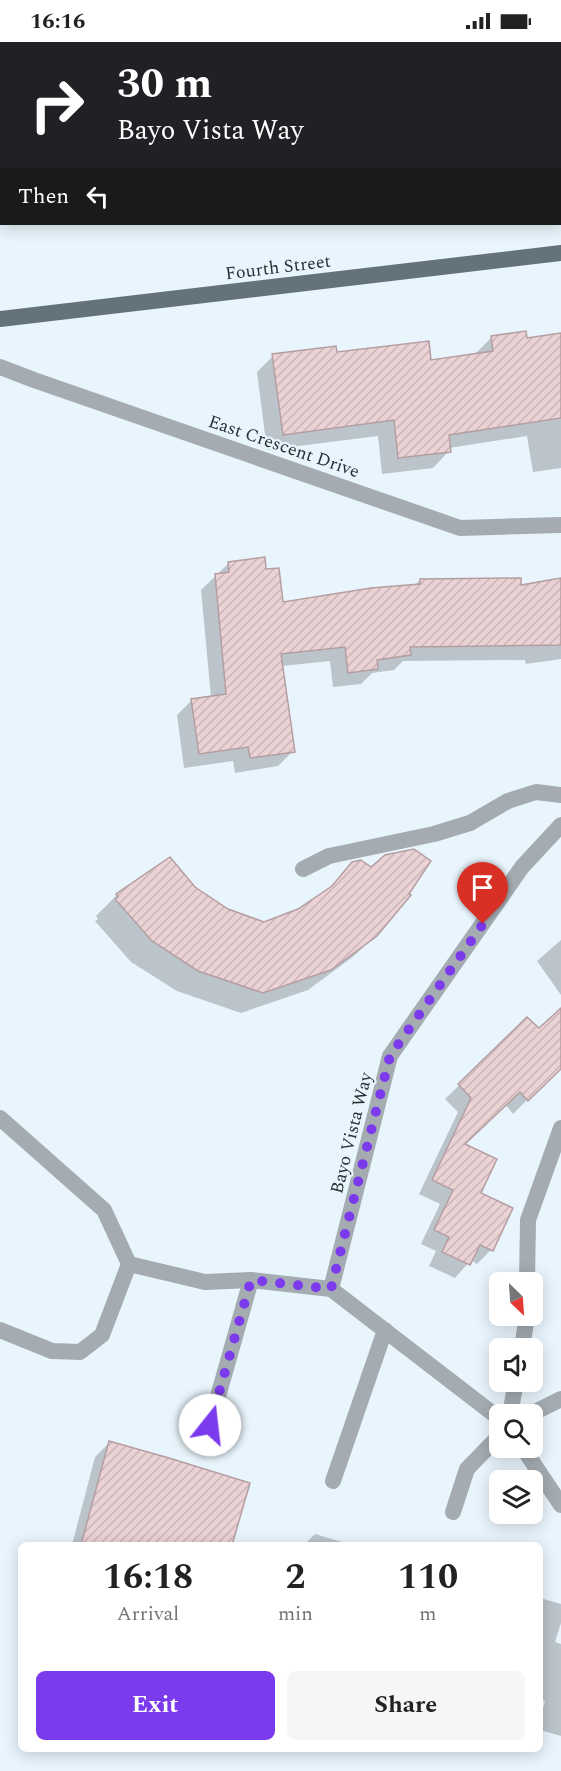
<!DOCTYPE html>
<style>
:root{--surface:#fff;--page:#f6f6f6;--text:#222;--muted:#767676;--accent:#7c3aed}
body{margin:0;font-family:Spectral,serif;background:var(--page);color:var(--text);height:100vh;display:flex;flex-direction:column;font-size:22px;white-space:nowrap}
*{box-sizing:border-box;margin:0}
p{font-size:20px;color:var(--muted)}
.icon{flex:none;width:33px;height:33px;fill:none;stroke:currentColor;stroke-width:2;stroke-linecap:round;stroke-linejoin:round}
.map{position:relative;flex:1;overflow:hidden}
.panel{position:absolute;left:18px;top:1500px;width:525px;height:210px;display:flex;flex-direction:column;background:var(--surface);border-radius:9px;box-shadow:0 3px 15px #0003}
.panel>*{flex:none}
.guide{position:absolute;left:0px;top:0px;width:561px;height:183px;box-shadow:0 3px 15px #0003;background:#202124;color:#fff;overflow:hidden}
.needle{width:39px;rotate:155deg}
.controls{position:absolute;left:489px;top:1230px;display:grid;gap:12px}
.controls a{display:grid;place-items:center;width:54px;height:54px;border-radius:9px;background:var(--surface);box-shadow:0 3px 15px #0003;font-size:30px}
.pin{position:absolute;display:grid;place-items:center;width:51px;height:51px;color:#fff;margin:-62px -26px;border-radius:50% 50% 50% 0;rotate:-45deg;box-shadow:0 0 6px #0007}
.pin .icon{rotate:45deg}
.me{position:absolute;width:66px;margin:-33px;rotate:16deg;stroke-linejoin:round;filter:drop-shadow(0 0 4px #0008)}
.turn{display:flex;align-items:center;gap:21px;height:126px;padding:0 18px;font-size:27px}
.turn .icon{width:78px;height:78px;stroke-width:2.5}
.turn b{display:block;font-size:42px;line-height:51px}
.then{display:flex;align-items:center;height:57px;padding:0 18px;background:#0003;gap:12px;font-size:22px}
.eta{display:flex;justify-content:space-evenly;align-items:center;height:102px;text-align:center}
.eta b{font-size:36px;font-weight:700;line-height:42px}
.action{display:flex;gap:12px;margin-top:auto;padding:12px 18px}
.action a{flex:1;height:69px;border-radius:9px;background:var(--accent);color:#fff;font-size:24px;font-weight:700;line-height:69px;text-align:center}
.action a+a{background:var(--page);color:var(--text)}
.status{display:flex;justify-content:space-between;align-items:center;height:42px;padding:0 30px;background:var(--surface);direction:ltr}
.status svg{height:16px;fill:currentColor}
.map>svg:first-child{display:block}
.shadow{fill:#0003}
.building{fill:url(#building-hatch);stroke:#b59ea1;stroke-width:1.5}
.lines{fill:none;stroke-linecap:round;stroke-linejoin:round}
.service{stroke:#a4acb2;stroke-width:16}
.minor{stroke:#a4acb2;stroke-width:16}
.primary{stroke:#63727b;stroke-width:16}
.route{stroke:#7c3aed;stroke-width:10;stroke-dasharray:0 18}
.labels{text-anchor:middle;stroke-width:4.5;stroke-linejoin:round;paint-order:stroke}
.street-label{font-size:18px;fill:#282f34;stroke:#e9f5fd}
</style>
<div class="status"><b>16:16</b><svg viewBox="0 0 49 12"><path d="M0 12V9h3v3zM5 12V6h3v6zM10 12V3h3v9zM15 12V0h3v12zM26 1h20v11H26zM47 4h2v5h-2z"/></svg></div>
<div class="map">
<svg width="561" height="1729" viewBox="0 0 561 1729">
<defs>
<pattern id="building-hatch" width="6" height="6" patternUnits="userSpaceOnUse" patternTransform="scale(1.5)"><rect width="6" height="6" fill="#ebd2d5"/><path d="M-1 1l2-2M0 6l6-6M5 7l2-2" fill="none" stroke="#cab5b7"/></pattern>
</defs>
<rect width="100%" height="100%" fill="#e9f5fd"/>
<g class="shadow">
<path d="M0 0H297L2 2 0 47Z"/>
<path d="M561 293V426L533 430 527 394 449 406V409L433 426 382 432 378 394 267 408 257 330 273 314 336 311 430 320 475 312 491 296 526 298Z"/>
<path d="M229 521 265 528 282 561 415 543 420 538 520 544 561 538V617L526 622 525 618 403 619 394 628 372 631 361 642 333 645 330 619 282 624 293 709 278 724 235 731 233 719 184 726 177 673 192 658 211 655 201 548Z"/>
<path d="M353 821 371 827 376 893 354 914 308 948 241 971 177 949 131 920 95 879 98 877 96 874 117 853 194 846 228 869 264 881 299 868 325 850Z"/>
<path d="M561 898V953L537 919Z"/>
<path d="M527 977 539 988 561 1002 558 1027 513 1072 505 1062 463 1102 491 1208 477 1222 471 1218 455 1236 429 1224 436 1209 421 1202 440 1162 419 1152 458 1070 445 1057Z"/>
<path d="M109 1401 230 1503H72L95 1415Z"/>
<path d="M315 1492 352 1503H304Z"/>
<path d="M540 1556 561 1562V1581L555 1600 561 1602V1694L540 1688V1677L545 1659 540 1657Z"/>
</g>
<g class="building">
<path d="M526 289 527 296 561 291V376L449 393 451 410 398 416 394 378 283 393 272 312 336 304 337 310 429 299 431 318 493 309 491 294Z"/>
<path d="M265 515 266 527 279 526 283 560 371 546 420 542V537L521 536V543L561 536V603L410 605 411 613 377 618 378 627 348 631 345 605 281 612 295 710 250 716 248 705 199 712 191 657 226 652 215 532 229 530 228 520Z"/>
<path d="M414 807 431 819 409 852 411 853 377 894 331 928 263 951 198 929 152 899 115 857 118 855 116 852 170 815 195 845 228 867 264 880 298 867 332 844 352 820 361 818 371 825 385 813Z"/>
<path d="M561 966V1027L528 1059 520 1050 465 1102 497 1117 481 1151 513 1166 493 1209 480 1203 470 1223 442 1210 449 1195 434 1188 453 1148 432 1138 471 1056 458 1042 527 975 539 986Z"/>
<path d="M109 1399 169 1416 250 1441 232 1503H81Z"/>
</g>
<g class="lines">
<g class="service">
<path d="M214 0 215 2"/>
<path d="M502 0V2"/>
<path d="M303 827 329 814 434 792 470 781 508 759 536 750 561 753"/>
<path d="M0 1076 104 1168 129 1222 102 1293 80 1310 52 1309 0 1288"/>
<path d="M129 1222 205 1240"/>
<path d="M204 1404 251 1238"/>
<path d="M333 1439 385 1288"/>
<path d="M453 1470 467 1427 500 1393"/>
</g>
<g class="minor">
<path d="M560 31H561"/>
<path d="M0 97H2"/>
<path d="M0 325 34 338 460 486 561 483"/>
<path d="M205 1240 251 1238 331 1247 500 1377"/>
<path d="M527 1240 528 1178 561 1086"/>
<path d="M331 1247 390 1014 522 825 561 783"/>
<path d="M522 1306 527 1274"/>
<path d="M510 1372 516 1340"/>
<path d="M531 1372 561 1357"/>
<path d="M523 1406 561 1463"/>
</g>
<g class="primary">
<path d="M560 112 561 111"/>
<path d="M0 166H2"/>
<path d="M0 277 561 211"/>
</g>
</g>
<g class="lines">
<path class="route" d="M210 1383 251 1238 331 1247 390 1014 483 882"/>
</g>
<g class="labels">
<g class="street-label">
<text transform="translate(278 225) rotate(-7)" y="6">Fourth Street</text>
<text transform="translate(284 404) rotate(19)" y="6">East Crescent Drive</text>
<text transform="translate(351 1091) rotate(-76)" y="6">Bayo Vista Way</text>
</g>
</g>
</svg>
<div class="controls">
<a><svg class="needle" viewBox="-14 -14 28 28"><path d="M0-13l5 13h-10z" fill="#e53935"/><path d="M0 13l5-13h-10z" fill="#767676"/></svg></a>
<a><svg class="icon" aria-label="sound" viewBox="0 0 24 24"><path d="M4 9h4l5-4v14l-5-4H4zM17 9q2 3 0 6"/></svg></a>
<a><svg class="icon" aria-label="search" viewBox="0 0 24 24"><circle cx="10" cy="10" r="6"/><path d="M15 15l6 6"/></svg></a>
<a><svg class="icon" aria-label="layers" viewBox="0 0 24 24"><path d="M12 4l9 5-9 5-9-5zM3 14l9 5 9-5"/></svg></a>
</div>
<div class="pin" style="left:483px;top:882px;background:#d93025"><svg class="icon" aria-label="arrive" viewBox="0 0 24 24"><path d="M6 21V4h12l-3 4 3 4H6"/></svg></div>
<svg class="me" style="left:210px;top:1383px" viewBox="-20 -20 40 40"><circle r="19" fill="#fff"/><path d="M0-13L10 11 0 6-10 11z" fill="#7c3aed"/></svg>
<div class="guide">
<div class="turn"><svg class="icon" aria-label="right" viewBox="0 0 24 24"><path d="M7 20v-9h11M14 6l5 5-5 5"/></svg><div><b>30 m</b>Bayo Vista Way</div></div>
<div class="then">Then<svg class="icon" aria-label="left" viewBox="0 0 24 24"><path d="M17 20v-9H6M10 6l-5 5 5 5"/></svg></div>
</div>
<section class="panel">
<div class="eta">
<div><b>16:18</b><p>Arrival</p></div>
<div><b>2</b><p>min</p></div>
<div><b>110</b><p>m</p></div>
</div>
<div class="action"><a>Exit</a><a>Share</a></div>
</section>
</div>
